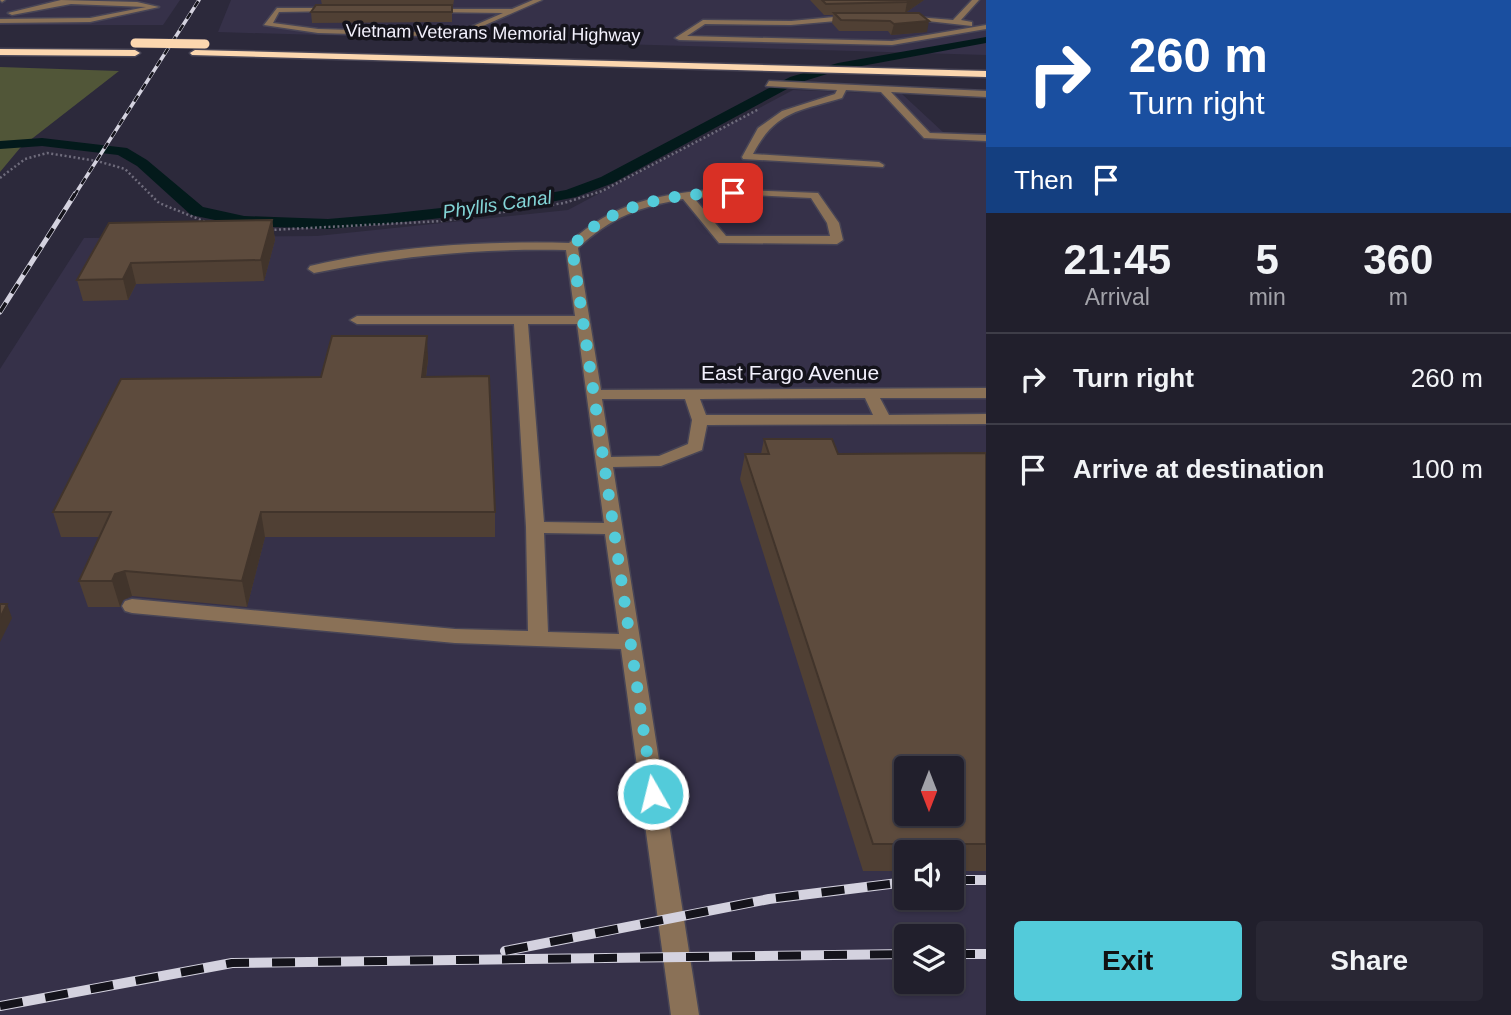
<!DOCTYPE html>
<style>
:root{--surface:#211f2c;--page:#292734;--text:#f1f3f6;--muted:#a2a2a9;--line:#3e3d48;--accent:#53cbda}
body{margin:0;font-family:Helvetica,sans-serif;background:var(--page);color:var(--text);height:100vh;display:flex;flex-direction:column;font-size:26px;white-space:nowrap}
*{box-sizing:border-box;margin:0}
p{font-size:23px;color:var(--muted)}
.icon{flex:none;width:38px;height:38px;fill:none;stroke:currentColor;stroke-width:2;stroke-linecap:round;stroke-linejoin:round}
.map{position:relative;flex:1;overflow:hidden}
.side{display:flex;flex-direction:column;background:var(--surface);width:525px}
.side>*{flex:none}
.hud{background:#1a4fa0;color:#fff;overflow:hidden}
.needle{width:46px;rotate:180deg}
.buttons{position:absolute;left:894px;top:756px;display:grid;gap:14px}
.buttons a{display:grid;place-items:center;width:70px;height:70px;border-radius:7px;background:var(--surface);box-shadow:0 2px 5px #0004,0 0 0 2px var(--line);font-size:35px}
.pin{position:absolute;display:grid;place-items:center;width:60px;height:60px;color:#fff;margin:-30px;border-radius:14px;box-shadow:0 4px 10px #0006}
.me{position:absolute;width:77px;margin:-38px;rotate:352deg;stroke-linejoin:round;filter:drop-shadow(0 0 5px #0008)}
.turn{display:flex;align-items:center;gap:24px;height:147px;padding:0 28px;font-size:32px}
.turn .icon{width:91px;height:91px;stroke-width:2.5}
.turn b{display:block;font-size:49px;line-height:60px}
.then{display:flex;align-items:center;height:66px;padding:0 28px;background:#0003;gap:14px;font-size:26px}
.eta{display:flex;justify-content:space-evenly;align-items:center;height:119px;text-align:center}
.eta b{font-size:42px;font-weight:700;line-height:49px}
.button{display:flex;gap:14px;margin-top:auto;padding:14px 28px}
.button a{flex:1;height:80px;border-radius:7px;background:var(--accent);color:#111;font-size:28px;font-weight:700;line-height:80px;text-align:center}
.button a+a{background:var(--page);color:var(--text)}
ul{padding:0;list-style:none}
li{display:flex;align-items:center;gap:21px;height:91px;padding:0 28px;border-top:2px solid var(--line)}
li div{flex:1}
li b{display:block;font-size:26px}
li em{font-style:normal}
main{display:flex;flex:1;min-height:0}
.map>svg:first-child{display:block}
.built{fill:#363149;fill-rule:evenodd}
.green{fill:#515638}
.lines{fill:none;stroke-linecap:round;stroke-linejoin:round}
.canal{fill:#031a1b;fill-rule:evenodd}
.minor-casing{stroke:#484556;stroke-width:3}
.highway-casing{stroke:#484556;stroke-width:3}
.path{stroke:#6f6c7c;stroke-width:2.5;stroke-dasharray:2 2.5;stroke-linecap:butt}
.minor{fill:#8a7157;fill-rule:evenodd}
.highway{fill:#fcd7af;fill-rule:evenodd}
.rail-far2-casing{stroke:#d4d2df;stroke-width:3.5}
.rail-far1-casing{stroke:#d4d2df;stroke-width:5}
.rail-casing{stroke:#d4d2df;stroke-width:10}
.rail-far2{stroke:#14131b;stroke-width:2.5;stroke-dasharray:7;stroke-linecap:butt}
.rail-far1{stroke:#14131b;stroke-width:3.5;stroke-dasharray:11;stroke-linecap:butt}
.rail{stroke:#14131b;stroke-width:8;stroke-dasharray:23;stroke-linecap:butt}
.highway-bridge-casing{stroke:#484556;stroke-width:10;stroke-linecap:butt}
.highway-bridge{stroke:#fcd7af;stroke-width:9}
.wall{fill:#504034}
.shaded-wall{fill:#41342b}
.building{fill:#5d4b3d;stroke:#41342b;stroke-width:2;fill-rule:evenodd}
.route{stroke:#53cbda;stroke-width:12;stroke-dasharray:0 21.6}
.labels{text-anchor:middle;stroke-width:7;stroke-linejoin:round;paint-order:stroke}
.far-street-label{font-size:18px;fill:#f3f1fd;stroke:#14131b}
.far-water-label{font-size:19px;font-style:italic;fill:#83d5d7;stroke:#14131b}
.street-label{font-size:21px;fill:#f3f1fd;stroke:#14131b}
</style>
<main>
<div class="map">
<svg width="986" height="1015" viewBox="0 0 986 1015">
<rect width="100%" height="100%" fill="#2c293b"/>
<g class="built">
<path d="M0 0H180L163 25H0Z"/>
<path d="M231 0H986V55L218 32Z"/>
<path d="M793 90 902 94 944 133H986V1015H0V369L84 238 317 236 568 210ZM906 768H952V814H906ZM906 852H952V898H906ZM906 936H952V982H906Z"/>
</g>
<path class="green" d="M0 67 119 71 20 148 0 172Z"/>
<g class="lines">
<path class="canal" d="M986 37V43L840 70 798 83 613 183 576 197 505 211 386 224 328 229 244 226 191 215 137 166 118 155 42 146 0 149V141L42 138 127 148 147 160 203 207 244 216 328 219 386 214 505 201 566 190 601 177 790 77 838 63Z"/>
<g class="minor-casing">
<g id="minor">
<path d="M0 0H5L2 2Z"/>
<path d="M61 0 137 2 159 7 90 22 0 23V19L90 18 146 7 71 4 12 15 8 13Z"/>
<path d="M533 0H542L458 37 318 33 264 25 277 8H335L337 11 279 12 273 23 318 29 457 33 503 13 429 12 427 9H512Z"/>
<path d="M972 0H979L961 20 972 22V26L901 18 905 16 953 20Z"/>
<path d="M856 15 859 19 791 25 705 24 687 36 892 41 986 25V29L892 45 679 40 675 38 703 20 791 21Z"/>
<path d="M769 81 986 91V97L891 92 930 133 986 135V141L924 138 881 92 846 90 842 98C799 111 775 111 753 154L879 162 884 165 883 167 743 159 742 157 758 128 782 111 835 94 837 90 766 86Z"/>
<path d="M719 189 818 193 839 223 843 240 837 244 719 243 683 199C639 207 611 217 578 248L601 390 986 388V398H880L889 415 986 414V424L707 425 702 450 661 466 613 467 699 1015H671L621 649 455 643 132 613 125 611 122 606 125 601 132 599 455 629 528 631 526 527 514 324H357L350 320 357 316H575L566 250C481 248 398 256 314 273L308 269 310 266C394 246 482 241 569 243 614 202 659 194 719 189ZM752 195 811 198 827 223 830 236H726L694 198ZM528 324H577L604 523 544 522ZM865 398 873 415H706L700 399ZM602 399H685L692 420 688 444 659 456 611 457ZM544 533 605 534 619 634 548 632Z"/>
</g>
</g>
<g class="highway-casing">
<g id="highway">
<path d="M0 49 135 50 140 53 135 56 0 55Z"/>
<path d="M195 50 986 71V77L192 55 190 53Z"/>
</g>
</g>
<g class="path">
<path d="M0 178 25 159 47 153 97 161 125 169 159 203 206 222"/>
<path d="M270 230 443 221 564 203 602 191 759 109"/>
</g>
<use href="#minor" class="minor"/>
<use href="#highway" class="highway"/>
<g class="rail-far2-casing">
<path id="rail-far2" d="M74 196 199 0"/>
</g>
<g class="rail-far1-casing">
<path id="rail-far1" d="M0 312 75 194"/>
</g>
<g class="rail-casing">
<g id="rail">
<path d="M952 880H986"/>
<path d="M505 951 769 899 906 882"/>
<path d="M952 954H986"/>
<path d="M0 1006 232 963 906 954"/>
</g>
</g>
<use href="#rail-far2" class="rail-far2"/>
<use href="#rail-far1" class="rail-far1"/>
<use href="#rail" class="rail"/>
<g class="highway-bridge-casing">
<path id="highway-bridge" d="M135 43 205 44"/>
</g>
<use href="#highway-bridge" class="highway-bridge"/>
</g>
<g class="wall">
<path d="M321 0H454L453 6H452V22L312 23 311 12 322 5Z"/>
<path d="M810 0H924L905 13 927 32 891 35 888 31H839L832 23 833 15H824Z"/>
<path d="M272 220 275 240 264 281 136 284 128 300 83 301 77 280Z"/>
<path d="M428 359 426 377 495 512V537H265L247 607 132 596 123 600 120 607H88L79 581 99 537H61L53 512 321 377Z"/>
<path d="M764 439 838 454 986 453V871H952V852H906V871H863L740 479 745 454H761Z"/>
</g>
<g class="shaded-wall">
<path d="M911 0H924L905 13 907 2Z"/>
<path d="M929 21 927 32 891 35 894 24Z"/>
<path d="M272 220 275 240 264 281 261 260Z"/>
<path d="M131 263 136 284 128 300 123 279Z"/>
<path d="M427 336 428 359 423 400 422 377Z"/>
<path d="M261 512 265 537 247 607 242 581Z"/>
<path d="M125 571 132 596 123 600 120 607 112 581 115 574Z"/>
<path d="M7 604 12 618 0 642V618Z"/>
</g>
<g class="building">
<path d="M822 0H911L907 2 826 4Z"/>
<path d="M316 5H452V12H311Z"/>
<path d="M834 13H919L929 21 894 24 890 21 841 20Z"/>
<path d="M272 220 261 260 131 263 123 279 77 280 109 223Z"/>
<path d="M332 336H427L422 377 489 376 495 512H261L242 581 125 571 115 574 112 581H79L111 512H53L121 379 321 377Z"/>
<path d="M764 439H832L838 454 986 453V844H873L745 454H769ZM906 768H952V814H906Z"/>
<path d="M0 604H7L0 618Z"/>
</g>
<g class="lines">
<path class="route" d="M653 794 572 247C609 202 678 193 733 193"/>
</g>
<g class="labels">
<g class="far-street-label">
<text transform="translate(493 33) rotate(1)" y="6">Vietnam Veterans Memorial Highway</text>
</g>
<g class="far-water-label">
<text transform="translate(497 204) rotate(-8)" y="7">Phyllis Canal</text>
</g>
<g class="street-label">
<text x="790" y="380">East Fargo Avenue</text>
</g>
</g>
</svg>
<div class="buttons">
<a><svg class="needle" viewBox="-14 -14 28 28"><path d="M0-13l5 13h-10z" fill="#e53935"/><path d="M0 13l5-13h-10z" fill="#a2a2a9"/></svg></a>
<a><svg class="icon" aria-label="sound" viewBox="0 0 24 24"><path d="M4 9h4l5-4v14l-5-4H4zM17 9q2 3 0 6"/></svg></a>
<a><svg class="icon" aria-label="layers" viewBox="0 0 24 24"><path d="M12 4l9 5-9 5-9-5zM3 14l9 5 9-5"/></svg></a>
</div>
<div class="pin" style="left:733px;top:193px;background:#d93025"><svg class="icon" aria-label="arrive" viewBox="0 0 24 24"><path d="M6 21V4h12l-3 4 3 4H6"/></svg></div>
<svg class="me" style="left:653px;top:794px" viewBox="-20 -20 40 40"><circle r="17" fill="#53cbda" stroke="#fff" stroke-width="3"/><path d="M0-11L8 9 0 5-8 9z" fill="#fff"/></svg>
</div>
<section class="side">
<div class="hud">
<div class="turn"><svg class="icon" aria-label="right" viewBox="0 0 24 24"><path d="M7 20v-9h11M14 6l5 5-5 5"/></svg><div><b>260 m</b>Turn right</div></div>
<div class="then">Then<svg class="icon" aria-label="arrive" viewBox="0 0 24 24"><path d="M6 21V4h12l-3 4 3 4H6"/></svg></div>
</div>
<div class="eta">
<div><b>21:45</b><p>Arrival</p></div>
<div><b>5</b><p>min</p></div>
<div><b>360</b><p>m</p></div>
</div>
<ul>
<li><svg class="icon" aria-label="right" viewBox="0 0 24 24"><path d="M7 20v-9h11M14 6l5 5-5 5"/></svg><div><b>Turn right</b></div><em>260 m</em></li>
<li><svg class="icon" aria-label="arrive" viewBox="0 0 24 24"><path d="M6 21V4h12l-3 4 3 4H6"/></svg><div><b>Arrive at destination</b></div><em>100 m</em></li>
</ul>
<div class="button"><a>Exit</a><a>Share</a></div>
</section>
</main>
